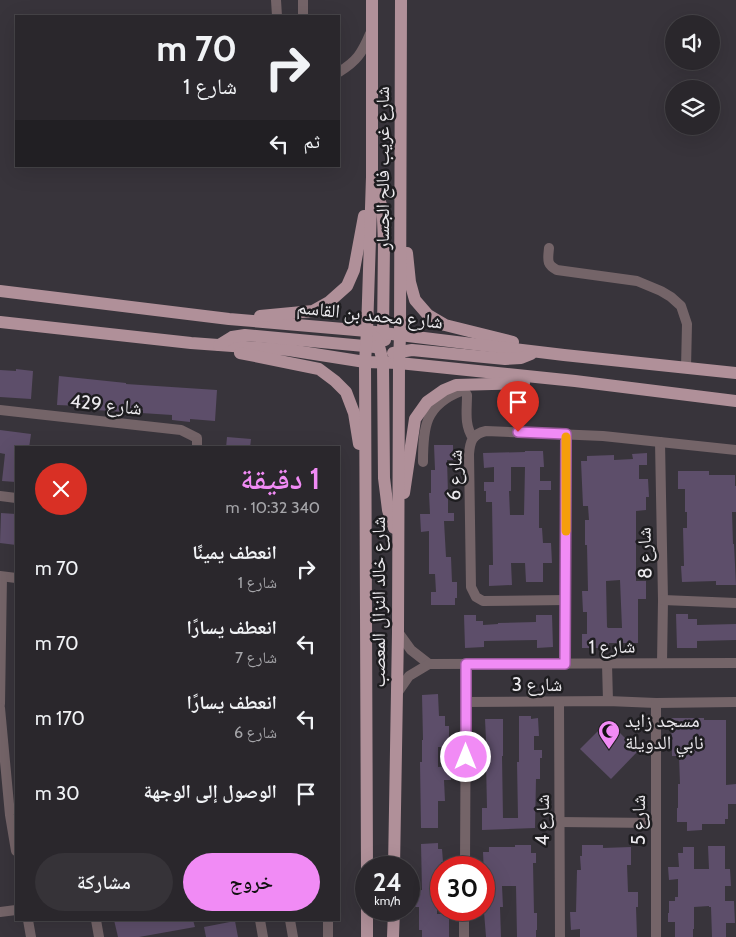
<!DOCTYPE html>
<html lang="ar">
<meta charset="utf-8">
<style>
:root{--surface:#2a272c;--page:#363338;--text:#f1f3f6;--muted:#a5a5a9;--line:#464448;--accent:#f18bf5}
body{margin:0;font-family:Cabin,"Noto Naskh Arabic",sans-serif;background:var(--page);color:var(--text);direction:rtl;height:100vh;display:flex;flex-direction:column;font-size:19px;white-space:nowrap}
*{box-sizing:border-box;margin:0}
p{font-size:16px;color:var(--muted)}
.icon{flex:none;width:28px;height:28px;fill:none;stroke:currentColor;stroke-width:2;stroke-linecap:round;stroke-linejoin:round}
.map{position:relative;flex:1;overflow:hidden;direction:ltr}
.drawer{position:absolute;left:15px;top:446px;width:325px;height:475px;display:flex;flex-direction:column;background:var(--surface);border-radius:0px;box-shadow:0 5px 20px #0002,0 0 0 1px var(--line);direction:rtl}
.drawer>*{flex:none}
.top-card{position:absolute;left:15px;top:15px;width:325px;height:152px;border-radius:0px;box-shadow:0 5px 20px #0002,0 0 0 1px var(--line);direction:rtl;background:#2a272c;color:var(--text);overflow:hidden}
.tools{position:absolute;left:665px;top:15px;display:grid;gap:10px}
.tools a{display:grid;place-items:center;width:55px;height:55px;border-radius:50%;background:var(--surface);box-shadow:0 5px 20px #0002,0 0 0 1px var(--line);font-size:25px}
.speed{position:absolute;left:355px;top:856px;display:flex;gap:10px;font-size:25px;font-weight:700;text-align:center}
.speed>*{display:grid;place-content:center;width:65px;height:65px;border-radius:50%;background:var(--surface);box-shadow:0 5px 20px #0002,0 0 0 1px var(--line);line-height:1}
.speed small{font-size:12px;font-weight:400}
.speed .limit{border:8px solid #d22;background:#fff;color:#111}
.pin{position:absolute;display:grid;place-items:center;width:42px;height:42px;color:#fff;margin:-51px -21px;border-radius:50% 50% 50% 0;rotate:-45deg;box-shadow:0 0 5px #0007}
.pin .icon{rotate:45deg}
.me{position:absolute;width:55px;margin:-28px;rotate:0deg;stroke-linejoin:round;filter:drop-shadow(0 0 4px #0008)}
.turn{display:flex;align-items:center;gap:18px;height:105px;padding:0 20px;font-size:22px}
.turn .icon{width:65px;height:65px;stroke-width:2.5}
.turn b{display:block;font-size:35px;line-height:42px}
.then{display:flex;align-items:center;height:48px;padding:0 20px;background:#0003;gap:10px;font-size:19px}
.round{display:grid;place-items:center;flex:none;width:52px;height:52px;border-radius:26px;background:var(--page)}
.head{display:flex;align-items:center;justify-content:space-between;height:85px;padding:0 20px}
h1{font-size:30px;font-weight:600;line-height:38px;color:var(--accent)}
.action{display:flex;gap:10px;margin-top:auto;padding:10px 20px}
.action a{flex:1;height:58px;border-radius:30px;background:var(--accent);color:#111;font-size:20px;font-weight:600;line-height:58px;text-align:center}
.action a+a{background:var(--page);color:var(--text)}
ul{padding:0;list-style:none}
li{display:flex;align-items:center;gap:15px;height:75px;padding:0 20px}
li div{flex:1}
li b{display:block;font-size:19px}
li em{font-style:normal}
.map>svg:first-child{display:block}
.building{fill:#5d4e6a;fill-rule:evenodd}
.lines{fill:none;stroke-linecap:round;stroke-linejoin:round}
.minor{stroke:#746468;stroke-width:10}
.major{stroke:#b09099;stroke-width:12}
.route-casing{stroke:#9d5a9f;stroke-width:12}
.route{stroke:#f18bf5;stroke-width:9}
.slow{stroke:#f59e0b;stroke-width:9}
.labels{text-anchor:middle;stroke-width:5;stroke-linejoin:round;paint-order:stroke}
.street-label{font-size:19px;fill:#eceaee;stroke:#1e1d20}
.poi-label{font-size:19px;fill:#eceaee;stroke:#1e1d20;text-anchor:start}
</style>
<div class="map">
<svg width="736" height="937" viewBox="0 0 736 937">
<rect width="100%" height="100%" fill="#38343b"/>
<g class="building">
<path d="M16 369 33 371 31 399 0 397V370L16 371Z"/>
<path d="M59 376 126 383V384L217 390 215 421 190 419V422L172 420V415L80 409V406L57 405Z"/>
<path d="M0 430 31 434 29 448H16V482L2 481 5 454 0 453Z"/>
<path d="M227 437 251 439 250 448H226Z"/>
<path d="M434 445H453V460H447L448 493V513H454V521H444L446 557H451L452 582H457V598H455V605H431V592H436L435 574H429V531L421 532 420 514H430L429 493H431V470H435Z"/>
<path d="M525 451H543L544 467H540V481H551V490H539V528H542L543 543H551L552 563H543V582H526L525 563H511L512 585 489 586V565H493L492 502H486V491H484V482H494V467L484 468 483 453 525 452ZM511 467H525L524 515H510L509 491H511Z"/>
<path d="M647 453V465H639V479H648L649 497H646V510L636 511V581H646V599H638V643H609V648H582V634H587V612H583L582 591H588L587 545H585V520H589L588 506H583L581 461H587V456L614 455V460L633 459 632 454ZM620 580 622 628H608L607 627 606 581Z"/>
<path d="M678 471H709V475H735V486H736V512H732L733 544H734L736 585H716V581L682 582 681 566H684L683 528H687V512H685V489H678Z"/>
<path d="M1 513 16 514V545L0 543Z"/>
<path d="M676 614H688V619H697V625L736 624V640L697 641V648H677Z"/>
<path d="M464 615H476V621H483V625L498 624V623L536 622V615H552L553 647 537 648V640L484 641V647L465 648Z"/>
<path d="M438 694 439 716H445V726H449V747H438V767L450 766 451 780H444L445 801H438V828H421L420 762H422V740H423L422 695Z"/>
<path d="M519 716H531V719L538 718 539 736H534V750H542V758H540V779H536L535 828 482 830V808H487L486 761H487L485 719H503V756H502L503 818H518L517 762H519Z"/>
<path d="M671 718H704V720H726V785L736 784V804H728V819H725V824H702V830L687 831V822H677V808H678V784H680L679 756H672Z"/>
<path d="M608 721 638 751 611 779 580 749Z"/>
<path d="M438 843V849H442L443 862H441V897H437V914H449V937H422V930H419V907H414L413 891 422 890 421 844Z"/>
<path d="M515 845H531V853H536V863H533L534 913H537V930H536V937H517L516 886H502L503 907H500L501 937H486L484 912H486V886L485 876H484L483 852H489V847H515Z"/>
<path d="M582 845H603V848L631 847V865H627L628 892H638V907H636L637 937H580V929L571 930 570 912H576L577 870H581L580 856H582Z"/>
<path d="M708 846H725V869H730L731 886H725V901H734L735 923H726V937H712L711 907H709V906L694 907V929H693V937H675V922H668V913H669V901H675V897H678V879L669 880 668 867H679L678 853H683V847H694V869H709Z"/>
<path d="M114 920H193L195 927 139 937H118Z"/>
<path d="M235 921 238 937H206L204 927Z"/>
</g>
<g class="lines">
<g class="minor">
<path d="M276 0 277 16"/>
<path d="M303 0V16"/>
<path d="M339 72C357 61 362 53 370 34"/>
<path d="M549 248C548 260 546 264 557 270L637 281 661 291 671 297 681 306 687 324 686 368"/>
<path d="M0 410 181 430 197 438V448"/>
<path d="M660 442 663 600 662 663"/>
<path d="M423 462C423 427 425 405 461 391H464L467 395C467 410 464 425 473 438"/>
<path d="M0 496 16 498"/>
<path d="M0 576 16 578"/>
<path d="M566 600 483 601 476 597 471 587 469 454C470 442 472 434 486 431L603 436 736 450"/>
<path d="M663 600 736 603"/>
<path d="M398 632 411 650 429 664"/>
<path d="M565 664 566 434"/>
<path d="M607 664 608 701"/>
<path d="M396 695 409 676 429 664 736 663"/>
<path d="M466 702 608 701 656 703 736 702"/>
<path d="M559 702 560 937"/>
<path d="M0 704 2 577"/>
<path d="M0 708 10 815 16 851"/>
<path d="M559 822 655 823"/>
<path d="M465 868 466 664"/>
<path d="M0 912 16 910"/>
<path d="M28 920 31 937"/>
<path d="M96 920 99 937"/>
<path d="M260 920 263 937"/>
<path d="M290 920 293 937"/>
<path d="M328 920V937"/>
<path d="M464 937V910"/>
<path d="M656 937V703"/>
</g>
<g class="major">
<path d="M375 186 381 205 383 219 384 244 383 334 385 340"/>
<path d="M407 253 410 282 415 300 428 315 445 325 513 342"/>
<path d="M0 291 229 319 367 331 564 355 736 373"/>
<path d="M260 316 313 311 329 302 347 286 354 270 364 216"/>
<path d="M0 322 191 343 289 350 365 362 399 363 575 381 736 401"/>
<path d="M367 331 374 337 378 342 383 362 384 478 388 510 394 528"/>
<path d="M219 345 232 337 245 335 375 347"/>
<path d="M240 353 319 369 335 381 346 392 354 413 359 444"/>
<path d="M393 353 412 350 505 359 521 358 531 354"/>
<path d="M404 493 415 419 427 402 444 390 456 385 524 383"/>
<path d="M367 868 365 362 367 331 372 177V0"/>
<path d="M394 868 398 632 399 363 400 336 401 0"/>
<path d="M367 910V937"/>
<path d="M393 937 394 910"/>
</g>
</g>
<g class="lines">
<g class="route-casing">
<path id="route" d="M466 757V664H565L566 434 518 432"/>
</g>
<use href="#route" class="route"/>
<path class="slow" d="M566 437V531"/>
</g>
<defs>
<g id="mosque-pin" transform="scale(1.125)"><path d="M0 17L-7.5 6A9.5 9.5 0 1 1 7.5 6Z" fill="#f18bf5" stroke="#1e1d20"/><path d="M3.5-4.9A6 6 0 1 0 3.5 4.9A5 5 0 1 1 3.5-4.9Z" fill="#111"/></g>
</defs>
<g fill-rule="evenodd">
<use href="#mosque-pin" x="609" y="731"/>
</g>
<g class="labels">
<g class="street-label">
<text transform="translate(382 168) rotate(-90)" y="7">شارع غريب فالح الجسار</text>
<text transform="translate(370 314) rotate(6)" y="7">شارع محمد بن القاسم</text>
<text transform="translate(106 404) rotate(6)" y="7">شارع 429</text>
<text transform="translate(454 475) rotate(-88)" y="7">شارع 6</text>
<text transform="translate(644 553) rotate(-91)" y="7">شارع 8</text>
<text transform="translate(378 602) rotate(-90)" y="7">شارع خالد النزال المعصب</text>
<text transform="translate(612 646) rotate(-1)" y="7">شارع 1</text>
<text x="537" y="691">شارع 3</text>
<text transform="translate(542 820) rotate(-90)" y="7">شارع 4</text>
<text transform="translate(638 820) rotate(-90)" y="7">شارع 5</text>
</g>
<g class="poi-label">
<text x="625" y="727">مسجد زايد<tspan x="625" dy="22">نابي الدويلة</tspan></text>
</g>
</g>
</svg>
<div class="tools">
<a><svg class="icon" aria-label="sound" viewBox="0 0 24 24"><path d="M4 9h4l5-4v14l-5-4H4zM17 9q2 3 0 6"/></svg></a>
<a><svg class="icon" aria-label="layers" viewBox="0 0 24 24"><path d="M12 4l9 5-9 5-9-5zM3 14l9 5 9-5"/></svg></a>
</div>
<div class="speed"><div>24<small>km/h</small></div><div class="limit">30</div></div>
<div class="pin" style="left:518px;top:432px;background:#d93025"><svg class="icon" aria-label="arrive" viewBox="0 0 24 24"><path d="M6 21V4h12l-3 4 3 4H6"/></svg></div>
<svg class="me" style="left:466px;top:757px" viewBox="-20 -20 40 40"><circle r="17" fill="#f18bf5" stroke="#fff" stroke-width="3"/><path d="M0-11L8 9 0 5-8 9z" fill="#fff"/></svg>
<div class="top-card">
<div class="turn"><svg class="icon" aria-label="right" viewBox="0 0 24 24"><path d="M7 20v-9h11M14 6l5 5-5 5"/></svg><div><b>70 m</b>شارع 1</div></div>
<div class="then">ثم<svg class="icon" aria-label="left" viewBox="0 0 24 24"><path d="M17 20v-9H6M10 6l-5 5 5 5"/></svg></div>
</div>
<section class="drawer">
<div class="head"><div><h1>1 دقيقة</h1><p>340 m · 10:32</p></div><a class="round" style="background:#d93025;color:#fff"><svg class="icon" aria-label="close" viewBox="0 0 24 24"><path d="M6 6l12 12M18 6L6 18"/></svg></a></div>
<ul>
<li><svg class="icon" aria-label="right" viewBox="0 0 24 24"><path d="M7 20v-9h11M14 6l5 5-5 5"/></svg><div><b>انعطف يمينًا</b><p>شارع 1</p></div><em>70 m</em></li>
<li><svg class="icon" aria-label="left" viewBox="0 0 24 24"><path d="M17 20v-9H6M10 6l-5 5 5 5"/></svg><div><b>انعطف يسارًا</b><p>شارع 7</p></div><em>70 m</em></li>
<li><svg class="icon" aria-label="left" viewBox="0 0 24 24"><path d="M17 20v-9H6M10 6l-5 5 5 5"/></svg><div><b>انعطف يسارًا</b><p>شارع 6</p></div><em>170 m</em></li>
<li><svg class="icon" aria-label="arrive" viewBox="0 0 24 24"><path d="M6 21V4h12l-3 4 3 4H6"/></svg><div><b>الوصول إلى الوجهة</b></div><em>30 m</em></li>
</ul>
<div class="action"><a>خروج</a><a>مشاركة</a></div>
</section>
</div>
